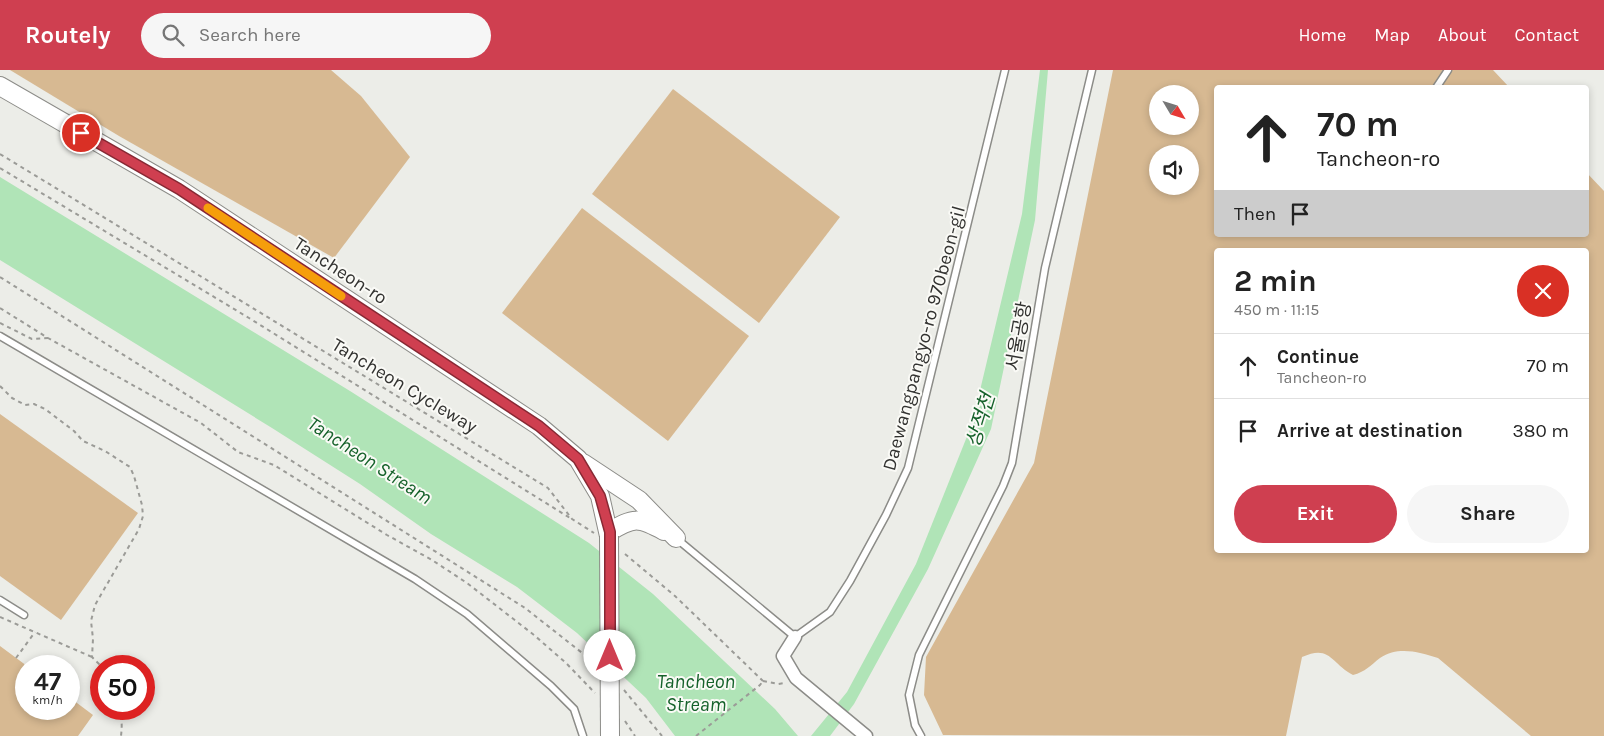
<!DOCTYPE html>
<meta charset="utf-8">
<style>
:root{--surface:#fff;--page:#f6f6f6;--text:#222;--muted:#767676;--line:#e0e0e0;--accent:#cf3f50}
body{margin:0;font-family:Karla,"Noto Sans KR",sans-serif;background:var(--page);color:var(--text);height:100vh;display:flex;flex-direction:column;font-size:19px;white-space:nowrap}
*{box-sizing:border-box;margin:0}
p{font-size:16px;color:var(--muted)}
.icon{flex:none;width:28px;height:28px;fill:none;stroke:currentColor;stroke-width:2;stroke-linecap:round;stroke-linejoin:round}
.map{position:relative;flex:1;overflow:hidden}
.sheet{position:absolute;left:1214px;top:178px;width:375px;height:305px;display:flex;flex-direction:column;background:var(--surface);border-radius:5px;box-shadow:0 2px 8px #0003}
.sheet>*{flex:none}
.hud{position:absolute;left:1214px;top:15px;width:375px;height:152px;border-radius:5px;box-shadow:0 2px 8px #0003;background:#fff;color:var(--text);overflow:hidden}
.needle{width:32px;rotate:128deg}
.controls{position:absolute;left:1149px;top:15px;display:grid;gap:10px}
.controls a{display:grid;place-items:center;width:50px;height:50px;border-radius:50%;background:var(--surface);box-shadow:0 2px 8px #0003;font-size:25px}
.speed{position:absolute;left:15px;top:585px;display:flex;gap:10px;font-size:25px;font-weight:700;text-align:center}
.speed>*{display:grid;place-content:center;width:65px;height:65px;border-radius:50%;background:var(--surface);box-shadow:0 2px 8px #0003;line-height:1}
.speed small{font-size:12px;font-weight:400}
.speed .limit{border:8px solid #d22;background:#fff;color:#111}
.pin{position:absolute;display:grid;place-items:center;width:42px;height:42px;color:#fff;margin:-21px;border:2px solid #fff;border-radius:50%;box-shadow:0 1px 5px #0007}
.me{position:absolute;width:55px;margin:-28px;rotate:0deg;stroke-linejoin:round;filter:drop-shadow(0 0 4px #0008)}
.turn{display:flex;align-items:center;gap:18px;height:105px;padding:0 20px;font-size:22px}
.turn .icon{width:65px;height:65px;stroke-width:2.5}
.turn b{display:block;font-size:35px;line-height:42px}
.then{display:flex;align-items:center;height:48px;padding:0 20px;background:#0003;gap:10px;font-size:19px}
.round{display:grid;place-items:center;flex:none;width:52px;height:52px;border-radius:26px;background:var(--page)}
.overview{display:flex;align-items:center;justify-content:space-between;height:85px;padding:0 20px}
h1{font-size:30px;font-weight:700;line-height:38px}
.cta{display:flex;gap:10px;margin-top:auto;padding:10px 20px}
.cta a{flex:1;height:58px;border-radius:30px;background:var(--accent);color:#fff;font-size:20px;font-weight:700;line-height:58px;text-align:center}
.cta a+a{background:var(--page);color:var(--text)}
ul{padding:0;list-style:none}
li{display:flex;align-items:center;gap:15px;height:65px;padding:0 20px;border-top:1px solid var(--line)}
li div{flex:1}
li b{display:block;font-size:19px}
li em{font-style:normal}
header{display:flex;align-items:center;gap:30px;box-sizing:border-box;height:70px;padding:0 25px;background:var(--accent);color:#fff}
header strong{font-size:24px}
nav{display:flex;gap:28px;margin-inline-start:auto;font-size:18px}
.search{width:350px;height:45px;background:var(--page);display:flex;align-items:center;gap:12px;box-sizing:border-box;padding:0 18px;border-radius:28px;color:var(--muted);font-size:19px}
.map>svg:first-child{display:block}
.green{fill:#d7b992;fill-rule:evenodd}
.water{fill:#b0e4b7}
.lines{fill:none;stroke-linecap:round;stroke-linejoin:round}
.lane-casing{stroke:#8c8c88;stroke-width:9}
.street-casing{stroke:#8c8c88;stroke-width:15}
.secondary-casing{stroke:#8c8c88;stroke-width:20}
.path{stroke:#9b9b97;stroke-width:2;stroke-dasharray:4 4;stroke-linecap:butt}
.lane{stroke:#fff;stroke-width:6}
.street{stroke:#fff;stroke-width:12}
.secondary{stroke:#fff;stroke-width:18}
.secondary-bridge-casing{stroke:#8c8c88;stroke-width:20;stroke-linecap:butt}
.secondary-bridge{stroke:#fff;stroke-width:18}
.route-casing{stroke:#872934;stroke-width:12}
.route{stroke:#cf3f50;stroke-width:9}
.slow{stroke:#f59e0b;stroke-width:9}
.labels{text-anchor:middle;stroke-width:4;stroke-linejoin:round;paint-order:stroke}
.street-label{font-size:19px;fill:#333331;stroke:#fafaf6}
.water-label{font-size:20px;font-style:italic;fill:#16622b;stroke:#fafaf6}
</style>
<header>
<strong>Routely</strong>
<div class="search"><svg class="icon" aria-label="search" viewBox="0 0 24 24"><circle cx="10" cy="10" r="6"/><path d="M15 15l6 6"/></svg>Search here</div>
<nav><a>Home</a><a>Map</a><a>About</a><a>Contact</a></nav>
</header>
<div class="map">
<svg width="1604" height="666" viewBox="0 0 1604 666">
<rect width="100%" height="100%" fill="#ecede8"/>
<g class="green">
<path d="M10 0H331L361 26 410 87 334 188 119 66Z"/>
<path d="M1113 0H1493L1509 17 1216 18V165H1586V102L1604 121V666H1531L1438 588C1419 582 1398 576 1380 588 1371 595 1365 602 1353 605 1331 593 1330 574 1302 587L1286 666 943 665 924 625 926 587 1034 393ZM1158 24H1190V56H1158ZM1158 84H1190V116H1158ZM1216 180H1586V480H1216Z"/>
<path d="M673 19 840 147 759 253 592 124Z"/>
<path d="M582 138 749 266 668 371 502 243Z"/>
<path d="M0 344 138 443 61 550 0 506Z"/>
<path d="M0 576 27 596 26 639H69V627L93 645 78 666H0Z"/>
</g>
<g class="water">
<path d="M1040 0H1048L1035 150 991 359 928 499 854 634 830 666H811L847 622 916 494 972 354 1022 144Z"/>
<path d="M0 107 350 321 589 473 653 524 775 639 798 666H675L646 628 577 563 517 517 431 464 360 414 272 358 0 190Z"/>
</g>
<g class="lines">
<g class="lane-casing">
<g id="lane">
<path d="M1436 18 1448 0"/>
<path d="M0 266 415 509 467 544 551 616 574 639 583 666"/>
<path d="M677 469 795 567 830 542 850 511 886 445 908 398 1005 0"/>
<path d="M0 530 24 545"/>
<path d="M921 666 915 655 909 625 919 585 1003 416 1012 393 1045 198 1092 0"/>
</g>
</g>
<g class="street-casing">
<path id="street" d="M795 567 783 586 796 608 866 666"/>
</g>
<g class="secondary-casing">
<g id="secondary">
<path d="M0 16 179 119 539 356 578 389 600 426 609 466"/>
<path d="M583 393 639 430 676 468"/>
<path d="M609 462C634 447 638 447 664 461"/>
</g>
</g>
<g class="path">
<path d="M0 84 548 418 572 449 594 463"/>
<path d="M0 98 249 248 570 448"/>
<path d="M0 207 525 538 595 593"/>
<path d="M0 238 48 268 201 353 238 382 274 395 387 465 432 490 467 513 534 565 566 593 595 623"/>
<path d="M0 253 32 269 48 268"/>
<path d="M0 316 12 328 25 335 34 334 45 339 74 361 83 371 105 381 130 397 134 406 142 435 143 446 139 459 95 535 91 551 93 569 92 587 101 596"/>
<path d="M625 484 675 526 763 611"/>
<path d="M0 547 92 587"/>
<path d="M16 588 35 562"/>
<path d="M763 611 778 614 785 613"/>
<path d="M624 620 662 666"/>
<path d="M116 639C123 647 122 656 121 666"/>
<path d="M625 651 635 666"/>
<path d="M696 666 760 615 763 611"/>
</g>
<use href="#lane" class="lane"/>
<use href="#street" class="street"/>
<use href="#secondary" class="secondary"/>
<g class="secondary-bridge-casing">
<path id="secondary-bridge" d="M609 466 610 666"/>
</g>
<use href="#secondary-bridge" class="secondary-bridge"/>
</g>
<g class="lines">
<g class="route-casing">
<path id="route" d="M81 63 179 119 539 356 578 389 600 426 610 462V586"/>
</g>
<use href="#route" class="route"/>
<path class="slow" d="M208 138 341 226"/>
</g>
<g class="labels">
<g class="street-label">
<text transform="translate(341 200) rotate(33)" y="7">Tancheon-ro</text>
<text transform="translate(1018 266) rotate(-80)" y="7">서울공항</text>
<text transform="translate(923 268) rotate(-75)" y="7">Daewangpangyo-ro 970beon-gil</text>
<text transform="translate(405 315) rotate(31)" y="7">Tancheon Cycleway</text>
</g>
<g class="water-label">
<text transform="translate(980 350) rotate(-73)" y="7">상적천</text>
<text transform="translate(370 390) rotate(33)" y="7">Tancheon Stream</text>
<text x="696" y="618">Tancheon<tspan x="696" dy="23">Stream</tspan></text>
</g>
</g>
</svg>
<div class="controls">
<a><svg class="needle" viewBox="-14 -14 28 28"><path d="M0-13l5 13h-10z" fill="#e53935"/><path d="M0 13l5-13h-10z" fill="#767676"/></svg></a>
<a><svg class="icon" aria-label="sound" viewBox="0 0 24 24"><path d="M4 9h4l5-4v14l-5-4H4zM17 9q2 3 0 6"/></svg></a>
</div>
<div class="speed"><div>47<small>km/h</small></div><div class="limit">50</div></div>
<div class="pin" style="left:81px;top:63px;background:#d93025"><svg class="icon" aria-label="arrive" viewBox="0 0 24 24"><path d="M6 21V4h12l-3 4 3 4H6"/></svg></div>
<svg class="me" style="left:610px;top:586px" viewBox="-20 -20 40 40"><circle r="19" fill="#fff"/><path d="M0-13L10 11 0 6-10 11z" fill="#cf3f50"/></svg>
<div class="hud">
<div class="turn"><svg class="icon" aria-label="ahead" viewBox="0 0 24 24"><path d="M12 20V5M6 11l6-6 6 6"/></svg><div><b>70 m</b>Tancheon-ro</div></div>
<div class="then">Then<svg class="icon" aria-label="arrive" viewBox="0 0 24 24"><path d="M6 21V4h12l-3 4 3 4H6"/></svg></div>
</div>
<section class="sheet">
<div class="overview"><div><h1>2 min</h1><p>450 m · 11:15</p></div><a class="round" style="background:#d93025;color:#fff"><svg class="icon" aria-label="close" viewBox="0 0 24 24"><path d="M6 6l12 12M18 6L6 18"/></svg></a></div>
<ul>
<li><svg class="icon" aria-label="ahead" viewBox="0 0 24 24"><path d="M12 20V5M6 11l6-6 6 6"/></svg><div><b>Continue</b><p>Tancheon-ro</p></div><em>70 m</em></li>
<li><svg class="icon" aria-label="arrive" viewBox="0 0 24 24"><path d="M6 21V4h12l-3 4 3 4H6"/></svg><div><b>Arrive at destination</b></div><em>380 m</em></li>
</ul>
<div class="cta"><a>Exit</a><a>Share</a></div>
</section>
</div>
